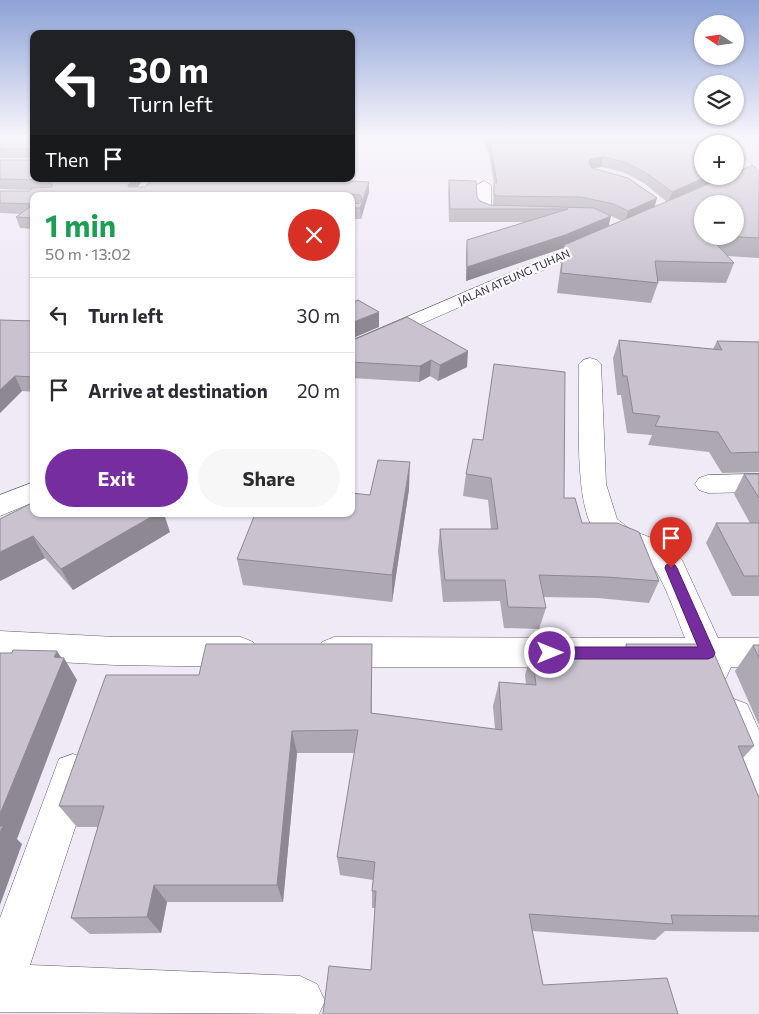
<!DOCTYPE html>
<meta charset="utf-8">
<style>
:root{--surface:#fff;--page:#f7f7f7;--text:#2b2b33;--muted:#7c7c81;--line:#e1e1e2;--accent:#762da0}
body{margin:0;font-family:Commissioner,sans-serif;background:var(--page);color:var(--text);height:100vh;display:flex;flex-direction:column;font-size:19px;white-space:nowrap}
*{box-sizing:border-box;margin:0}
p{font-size:16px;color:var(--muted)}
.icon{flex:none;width:28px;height:28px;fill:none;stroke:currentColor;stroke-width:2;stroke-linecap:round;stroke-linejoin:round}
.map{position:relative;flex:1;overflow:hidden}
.panel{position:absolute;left:30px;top:192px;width:325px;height:325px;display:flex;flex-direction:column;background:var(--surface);border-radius:10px;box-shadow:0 1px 4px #0004}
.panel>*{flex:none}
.guide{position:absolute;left:30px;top:30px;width:325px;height:152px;border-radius:10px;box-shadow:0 1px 4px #0004;background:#202124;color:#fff;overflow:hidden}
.needle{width:32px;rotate:283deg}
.fabs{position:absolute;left:694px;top:15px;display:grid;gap:10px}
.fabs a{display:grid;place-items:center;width:50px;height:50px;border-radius:50%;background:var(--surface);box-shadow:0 1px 4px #0004;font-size:25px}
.pin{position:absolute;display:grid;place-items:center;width:42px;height:42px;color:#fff;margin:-51px -21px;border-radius:50% 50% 50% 0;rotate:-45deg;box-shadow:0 0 5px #0007}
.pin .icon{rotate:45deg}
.me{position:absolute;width:55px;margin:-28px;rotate:90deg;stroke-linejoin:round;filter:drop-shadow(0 0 4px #0008)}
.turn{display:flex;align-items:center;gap:18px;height:105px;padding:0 15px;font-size:22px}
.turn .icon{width:65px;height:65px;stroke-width:2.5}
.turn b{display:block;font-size:35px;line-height:42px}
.then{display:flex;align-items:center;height:48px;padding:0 15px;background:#0003;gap:10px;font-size:19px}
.round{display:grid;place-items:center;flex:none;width:52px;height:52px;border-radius:26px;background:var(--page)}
.summary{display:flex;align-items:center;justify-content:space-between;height:85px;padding:0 15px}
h1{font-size:30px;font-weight:700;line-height:38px;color:#1e9e55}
.cta{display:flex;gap:10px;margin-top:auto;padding:10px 15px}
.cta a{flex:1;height:58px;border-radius:30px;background:var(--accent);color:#fff;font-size:20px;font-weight:700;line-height:58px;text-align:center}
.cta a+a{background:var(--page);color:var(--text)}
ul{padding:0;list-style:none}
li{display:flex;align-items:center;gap:15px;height:75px;padding:0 15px;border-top:1px solid var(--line)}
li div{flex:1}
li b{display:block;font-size:19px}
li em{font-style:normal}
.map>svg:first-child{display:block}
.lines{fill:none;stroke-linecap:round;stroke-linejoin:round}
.minor-casing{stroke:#655f6a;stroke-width:1}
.minor{fill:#fff;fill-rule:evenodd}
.wall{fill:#aea8b2;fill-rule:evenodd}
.shaded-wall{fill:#8d8891}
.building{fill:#cac3cf;stroke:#8d8891}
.route{fill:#762da0;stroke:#4d1d68}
.labels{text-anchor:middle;stroke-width:5;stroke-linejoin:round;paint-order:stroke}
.far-street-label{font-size:11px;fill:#302d32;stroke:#fbf8fd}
</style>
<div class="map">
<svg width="759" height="1014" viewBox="0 0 759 1014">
<rect width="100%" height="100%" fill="#f0e9f6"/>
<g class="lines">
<g class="minor-casing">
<g id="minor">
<path d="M735 151 739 152 755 169 757 172 755 175H747L735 162Z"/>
<path d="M484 181 491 185V207L518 210 520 213 518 216C506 219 486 219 477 209V185Z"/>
<path d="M596 236 602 238 604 241 602 244 351 355V341Z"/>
<path d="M590 358 597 360 601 364 606 484 617 519 631 530 667 544 682 560 718 638H759V668L731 667 726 678 714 682 702 678 697 667H334L322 662 317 652 322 642 334 637 685 638C677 619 662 572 647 560 630 548 608 549 594 530 573 500 580 403 579 364L583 360Z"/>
<path d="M759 474V492L708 493 699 490 695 484 699 478 708 475Z"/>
<path d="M34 482V502L0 516V495Z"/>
<path d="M0 631 115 637H241L253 642 258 652 253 662 241 667 115 665 0 659Z"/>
<path d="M734 699 747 704 759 730V795L745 789 716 716 721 704Z"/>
<path d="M73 754 87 759 93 773 30 965 300 976 317 984 325 1001 319 1014 0 1012V918L59 759Z"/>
</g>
</g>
<use href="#minor" class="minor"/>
</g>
<g class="wall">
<path d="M0 137 137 187 369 192 361 219H351V196H34V229L20 228 16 217 20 214 0 213V191H30L31 190 0 189V160H31V158H0Z"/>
<path d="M482 137H725L740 171 759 172V258L727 256 734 263 726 283 657 281 658 283 651 303 557 293 561 264 564 248 466 281V253L467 240 525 222H449L448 192 449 180 477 197 480 201 490 205H493L494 184 489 154ZM601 167 623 172 644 183 667 202 654 207 594 168ZM735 204V236H702ZM610 215 611 216 622 221 608 226Z"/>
<path d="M0 320 34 321V392L22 391 0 413Z"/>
<path d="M619 340 713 349 717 341 759 342V472L722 473 709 452 648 445 652 435 627 433 621 395H617L613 358Z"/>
<path d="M351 341 467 367 438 381 430 376 419 382 351 378Z"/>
<path d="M473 439 564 498 582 523 659 581 649 603 598 598 543 597 546 608 539 629 504 628 500 601 443 602 438 551 440 529H491L488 500 463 496 466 474Z"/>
<path d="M744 474H759V596H732L706 543 716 523H750L734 494Z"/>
<path d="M409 489 392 602 243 585 237 559 370 495Z"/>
<path d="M34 502 170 532 73 590 45 558 0 581Z"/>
<path d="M372 644V713L495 729 493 706 499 682 526 684 525 675 532 651 621 656 626 644 754 746 743 758 759 798V932L665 931 655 940 532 931 543 985 678 1014 371 970 375 908H372V891L373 880 340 875 337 857 355 753H297L283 902H167L161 933 90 934 71 918 98 827H77L59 806 199 675Z"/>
<path d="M753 645H759V725L735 671Z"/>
</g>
<g class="shaded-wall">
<path d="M492 137H498L497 142 490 144 489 148 490 139Z"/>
<path d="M603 157 601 167 588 169 590 159Z"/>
<path d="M744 161 740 171 735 174V165Z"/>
<path d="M708 176H729L668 203 672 192Z"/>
<path d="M133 179H144L131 195 128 185Z"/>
<path d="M369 182V192L361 219 360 208Z"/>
<path d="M657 198 654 209 625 222 628 211Z"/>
<path d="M611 216 608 229 563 248 466 281 467 267Z"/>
<path d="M379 312V327L351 339V323Z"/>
<path d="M468 351 467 367 438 381 440 365Z"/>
<path d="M431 360 430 376 419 382 420 366Z"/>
<path d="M15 376 22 391 0 413V390Z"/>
<path d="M410 462 409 489 392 602V575Z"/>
<path d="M156 514H164L170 532 73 590 61 569Z"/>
<path d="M33 536 45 558 0 581V552Z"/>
<path d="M57 651 63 660 64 658 77 680 17 839 22 844 0 905V814L54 657Z"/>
<path d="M292 731 297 753 283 902 277 885Z"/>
<path d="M154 885 167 902 161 933 147 917Z"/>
</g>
<g class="building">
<path d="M0 137H34V179H133L128 185V187H145L152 179H314L369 182 360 208H351V204L360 203 362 198 360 195 349 194V196H34V204L0 203V191H30L32 188 52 187V184L44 180 0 179V160H31L33 151 31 149H0Z"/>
<path d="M487 137H492L490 139 494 142H705L706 137H725L730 144H702V176H708L672 192 646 173 625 162 603 157 590 159 589 163 592 168 628 178 657 198 628 211 614 204 581 197 498 196 494 195V183H497L490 144Z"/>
<path d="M735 150 744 161 735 165Z"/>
<path d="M753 165 759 172V238L722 236H735V204H702V236H709L734 263 655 261 658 283 561 273 564 245 727 176H735V173Z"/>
<path d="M449 180 476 181 477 197 480 201 490 205 594 208 611 216 565 235 467 267V240L568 209H450Z"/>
<path d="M34 204V218L16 217Z"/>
<path d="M351 300 354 302 358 300 379 312 351 323Z"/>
<path d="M407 317 468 351 440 365 431 360 420 366 351 362V341Z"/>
<path d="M0 320 34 321V377L15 376 0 390Z"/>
<path d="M619 340 722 350 717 341 759 342V452L731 453 718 432 655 426 660 416 633 413 627 376H623Z"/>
<path d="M494 364 565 372 564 498H575L582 523H617L639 532 659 581 606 577 539 575 546 608 508 607 505 580H445L440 529H498L491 478 466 474 473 439 483 440Z"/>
<path d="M378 460 410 462 392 575 237 559 255 514H351V493L370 495Z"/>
<path d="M744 474H759V498Z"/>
<path d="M34 502V514H156L61 569 33 536 0 552V519Z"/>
<path d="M716 523H759V576H744Z"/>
<path d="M206 644H372L371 713 502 730 499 682 536 685 532 651 631 657 626 644H710L754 746H738L759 798V916L671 915 673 924 529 914 543 985 667 978 678 1014H323L329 966 371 970 376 891H372L375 862 337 857 358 730 292 731 277 885H154L147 917 71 918 104 806H59L106 675H199Z"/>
<path d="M753 645H759V658Z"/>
<path d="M13 650 57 651 54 657 64 658 0 814V653H12Z"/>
<path d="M0 826H3L0 833Z"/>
</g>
<linearGradient id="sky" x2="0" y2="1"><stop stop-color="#8da2d6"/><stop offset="0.49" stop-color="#f8f5fb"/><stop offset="1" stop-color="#f8f5fb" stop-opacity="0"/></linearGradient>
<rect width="759" height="279" fill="url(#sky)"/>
<path class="route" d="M671 563 675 565 677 568 715 653 713 657 708 659H550L545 657 543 653 545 648 550 647H698L665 568 666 565Z"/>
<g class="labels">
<g class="far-street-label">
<text transform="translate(514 277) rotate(-24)" y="4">JALAN ATEUNG TUHAN</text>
</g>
</g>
</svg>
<div class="fabs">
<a><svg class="needle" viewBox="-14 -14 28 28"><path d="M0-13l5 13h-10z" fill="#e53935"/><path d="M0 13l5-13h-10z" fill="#7c7c81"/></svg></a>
<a><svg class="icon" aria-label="layers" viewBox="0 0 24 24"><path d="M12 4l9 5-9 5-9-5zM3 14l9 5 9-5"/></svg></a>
<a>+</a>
<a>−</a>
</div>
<div class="pin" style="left:671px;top:568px;background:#d93025"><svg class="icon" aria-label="arrive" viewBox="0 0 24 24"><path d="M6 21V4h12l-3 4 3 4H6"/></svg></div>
<svg class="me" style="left:550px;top:653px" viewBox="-20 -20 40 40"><circle r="17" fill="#762da0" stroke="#fff" stroke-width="3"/><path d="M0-11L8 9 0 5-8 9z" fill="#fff"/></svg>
<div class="guide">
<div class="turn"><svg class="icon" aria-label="left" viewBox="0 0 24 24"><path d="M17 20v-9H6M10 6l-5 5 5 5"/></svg><div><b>30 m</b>Turn left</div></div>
<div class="then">Then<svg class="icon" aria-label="arrive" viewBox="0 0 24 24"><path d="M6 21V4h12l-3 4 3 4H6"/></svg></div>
</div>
<section class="panel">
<div class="summary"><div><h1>1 min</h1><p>50 m · 13:02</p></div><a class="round" style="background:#d93025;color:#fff"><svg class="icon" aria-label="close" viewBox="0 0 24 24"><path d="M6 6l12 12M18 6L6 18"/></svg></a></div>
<ul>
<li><svg class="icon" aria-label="left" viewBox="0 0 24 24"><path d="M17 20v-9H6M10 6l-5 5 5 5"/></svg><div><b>Turn left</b></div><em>30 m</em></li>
<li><svg class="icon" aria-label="arrive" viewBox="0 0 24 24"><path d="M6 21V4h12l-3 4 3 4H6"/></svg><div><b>Arrive at destination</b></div><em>20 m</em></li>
</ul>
<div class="cta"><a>Exit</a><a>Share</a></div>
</section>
</div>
